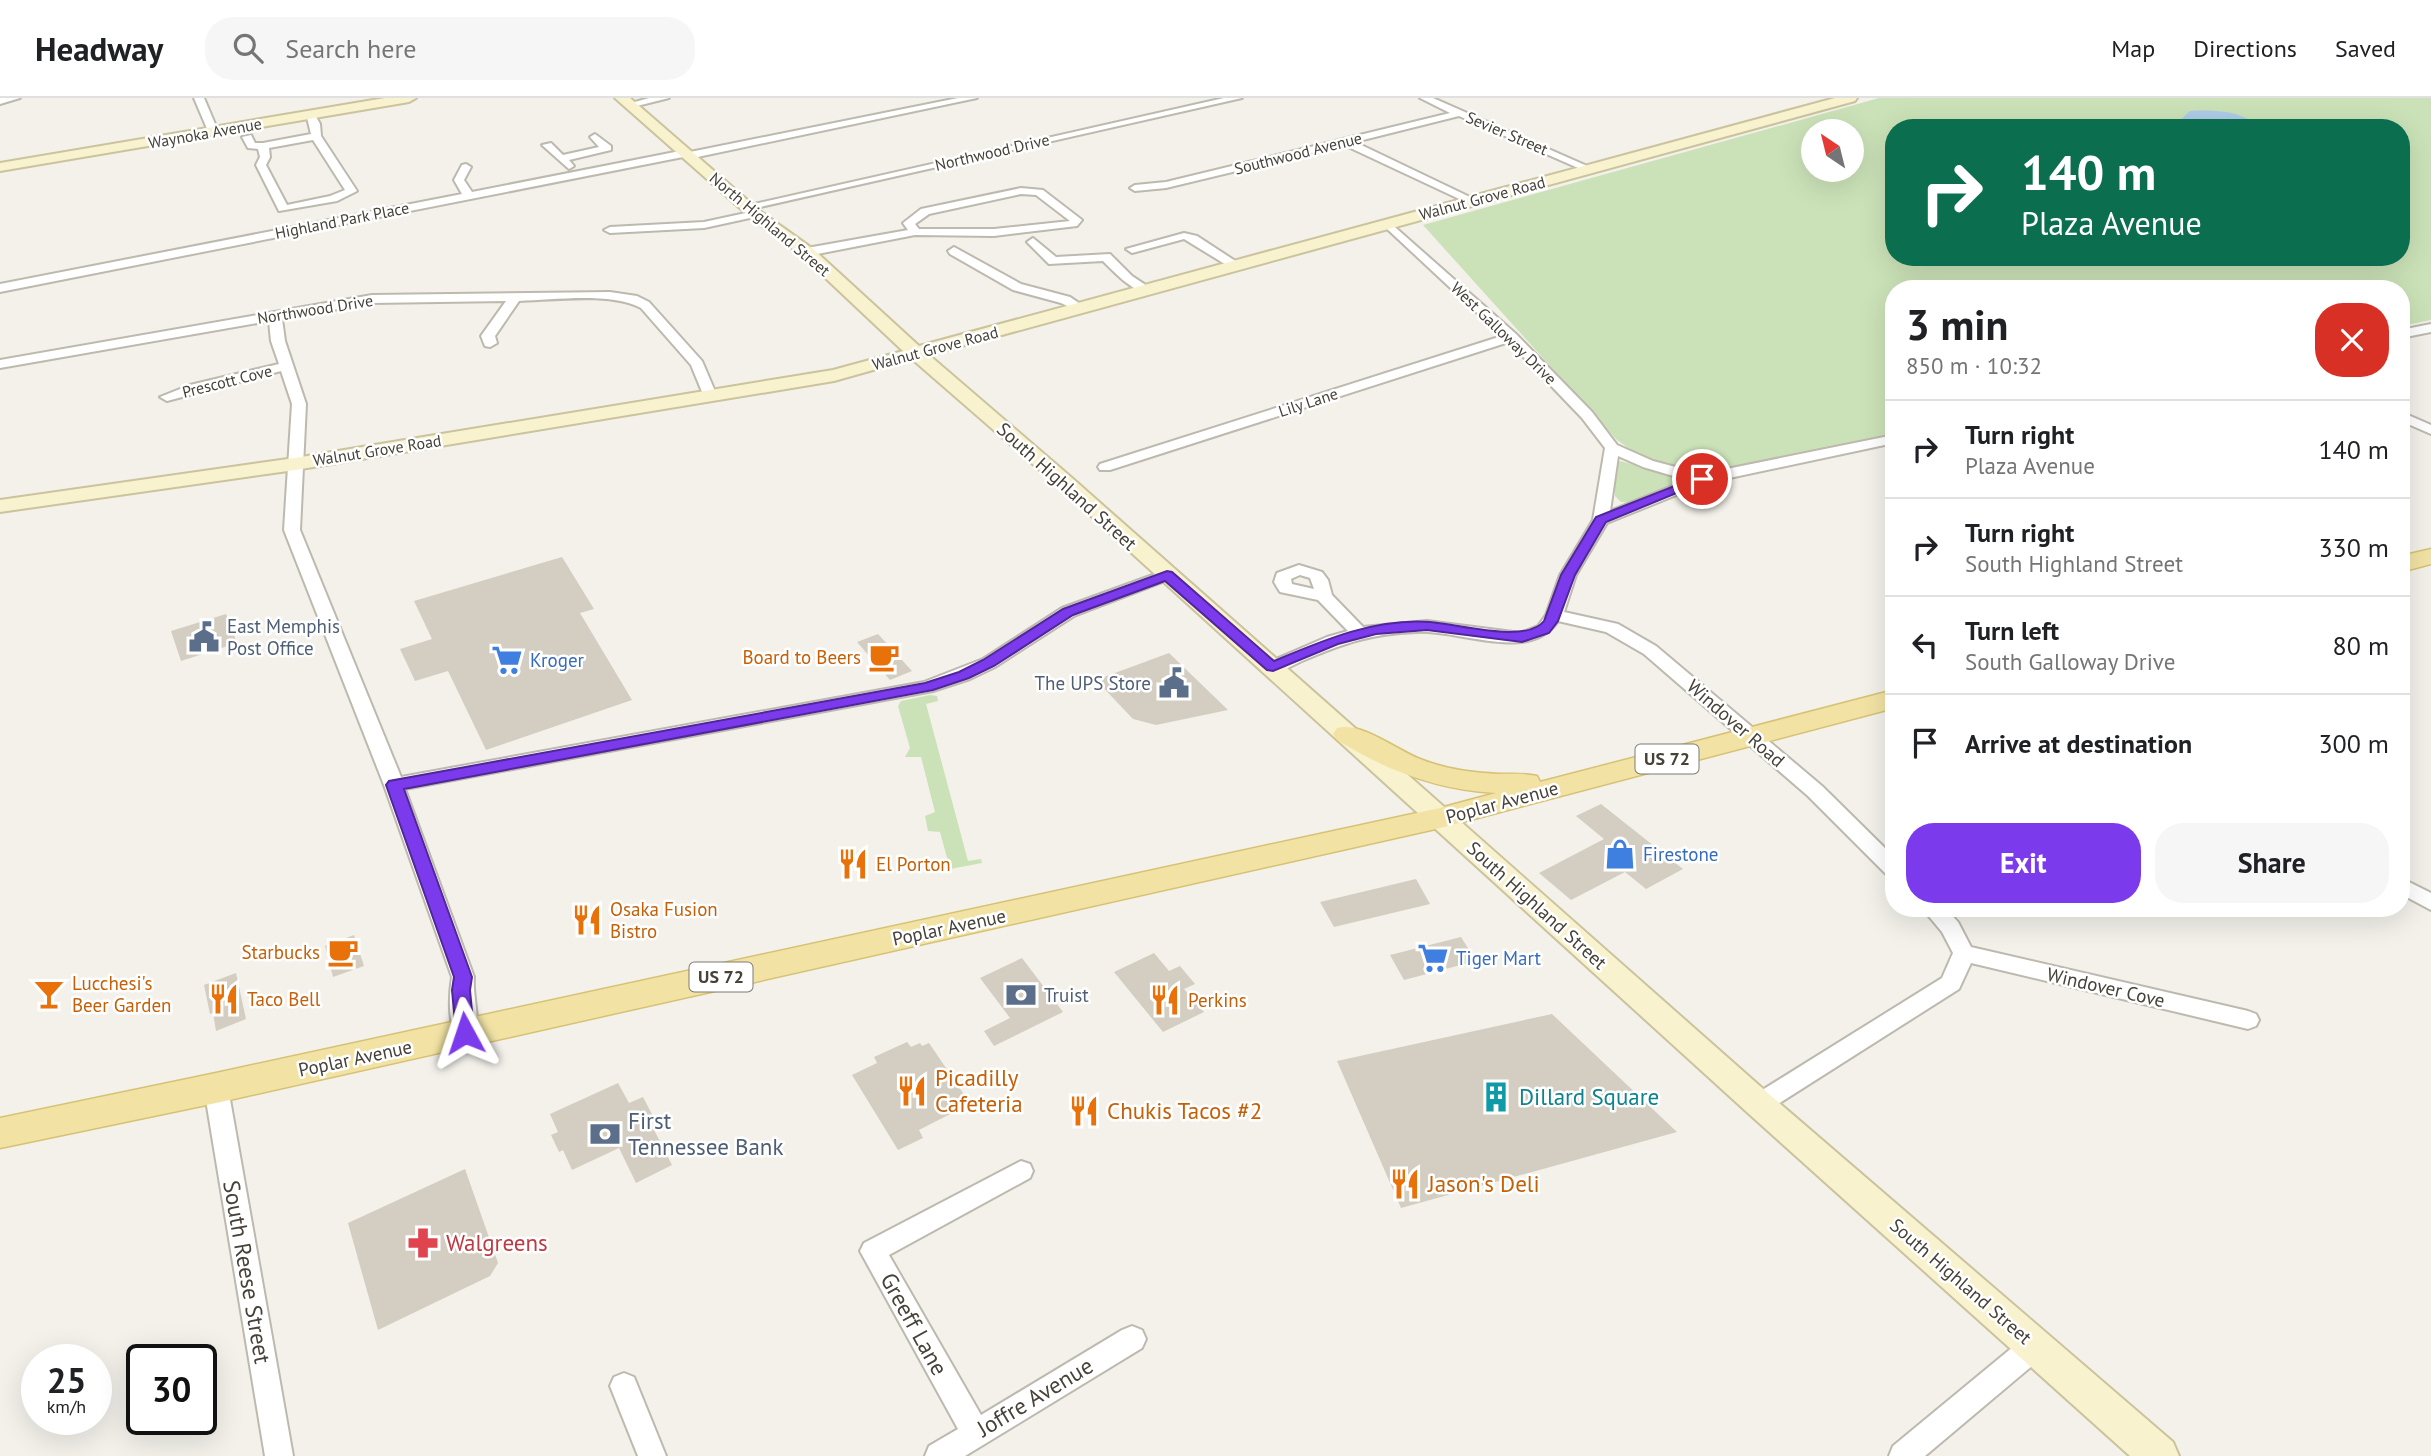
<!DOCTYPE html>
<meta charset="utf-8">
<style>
:root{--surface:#fff;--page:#f6f6f6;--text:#202124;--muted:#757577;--line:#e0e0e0;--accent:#7c3aed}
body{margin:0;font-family:"PT Sans",sans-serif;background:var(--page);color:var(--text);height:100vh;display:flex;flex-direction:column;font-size:26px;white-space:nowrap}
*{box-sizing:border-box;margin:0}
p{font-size:23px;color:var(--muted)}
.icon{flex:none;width:38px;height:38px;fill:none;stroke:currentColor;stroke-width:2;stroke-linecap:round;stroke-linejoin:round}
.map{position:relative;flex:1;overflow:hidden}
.side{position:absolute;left:1885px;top:182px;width:525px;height:637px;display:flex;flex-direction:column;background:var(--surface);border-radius:28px;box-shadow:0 7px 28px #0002}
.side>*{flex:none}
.guide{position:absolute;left:1885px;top:21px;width:525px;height:147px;border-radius:28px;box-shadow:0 7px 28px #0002;background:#0b6e4f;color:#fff;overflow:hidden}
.needle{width:46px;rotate:325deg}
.buttons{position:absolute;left:1801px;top:21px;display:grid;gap:14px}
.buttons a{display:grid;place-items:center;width:63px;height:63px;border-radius:50%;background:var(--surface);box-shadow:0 7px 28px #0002;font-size:35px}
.speed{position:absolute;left:21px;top:1246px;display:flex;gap:14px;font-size:35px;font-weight:700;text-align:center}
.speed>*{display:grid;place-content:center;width:91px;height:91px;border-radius:50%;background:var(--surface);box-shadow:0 7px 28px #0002;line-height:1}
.speed small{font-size:18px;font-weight:400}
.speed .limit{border:4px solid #111;border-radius:10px;background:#fff;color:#111}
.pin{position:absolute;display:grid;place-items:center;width:60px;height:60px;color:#fff;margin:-30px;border:4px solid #fff;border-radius:50%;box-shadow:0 2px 7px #0007}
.me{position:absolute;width:77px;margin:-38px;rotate:355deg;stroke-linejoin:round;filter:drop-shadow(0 0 5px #0008)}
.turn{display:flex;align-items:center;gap:24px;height:147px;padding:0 21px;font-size:32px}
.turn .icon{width:91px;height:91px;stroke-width:2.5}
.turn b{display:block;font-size:49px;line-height:60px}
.round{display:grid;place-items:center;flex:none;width:74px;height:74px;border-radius:28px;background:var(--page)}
.headline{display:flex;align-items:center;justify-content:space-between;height:119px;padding:0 21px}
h1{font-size:42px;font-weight:600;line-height:52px}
.action{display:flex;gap:14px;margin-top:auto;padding:14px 21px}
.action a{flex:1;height:80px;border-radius:28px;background:var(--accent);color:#fff;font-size:28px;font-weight:600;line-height:80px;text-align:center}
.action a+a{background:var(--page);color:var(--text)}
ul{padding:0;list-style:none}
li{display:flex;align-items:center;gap:21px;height:98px;padding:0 21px;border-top:2px solid var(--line)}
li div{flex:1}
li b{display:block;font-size:26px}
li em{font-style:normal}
header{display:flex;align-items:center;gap:42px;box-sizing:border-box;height:98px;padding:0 35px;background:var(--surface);border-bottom:2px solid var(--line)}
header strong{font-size:33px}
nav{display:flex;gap:38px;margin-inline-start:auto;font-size:24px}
.search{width:490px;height:63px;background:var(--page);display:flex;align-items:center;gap:18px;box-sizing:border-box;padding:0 24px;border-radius:28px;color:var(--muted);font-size:26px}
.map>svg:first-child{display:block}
.green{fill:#cbe2b8;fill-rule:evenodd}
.water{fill:#aecbe8}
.building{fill:#d3cec1}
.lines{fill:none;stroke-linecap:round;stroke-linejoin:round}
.street-casing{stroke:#bdb9ae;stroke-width:4}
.secondary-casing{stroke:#cac39d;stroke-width:4}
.primary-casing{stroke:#d6c275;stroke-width:3}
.street{fill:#fff;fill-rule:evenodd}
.secondary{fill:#f8f2cf;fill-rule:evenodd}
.primary{fill:#f2e3a4;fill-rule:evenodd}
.route{fill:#7c3aed;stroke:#51269a;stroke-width:2}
.labels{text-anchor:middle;stroke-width:5;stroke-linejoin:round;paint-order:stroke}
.far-street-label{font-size:16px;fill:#464239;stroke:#fff}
.shield{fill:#fff;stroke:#7e7b74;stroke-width:2}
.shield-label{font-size:18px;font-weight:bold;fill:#464239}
.street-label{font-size:19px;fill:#464239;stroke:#fff}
.service-label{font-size:19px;fill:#4e5e75;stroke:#fff;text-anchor:start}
.food-label{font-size:19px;fill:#c56008;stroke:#fff;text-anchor:start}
.shop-label{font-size:19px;fill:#366cbe;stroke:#fff;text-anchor:start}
.near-food-label{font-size:23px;fill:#c56008;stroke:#fff;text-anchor:start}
.near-culture-label{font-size:23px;fill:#0d838f;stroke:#fff;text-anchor:start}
.near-service-label{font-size:23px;fill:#4e5e75;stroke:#fff;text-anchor:start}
.near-health-label{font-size:23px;fill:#be3a42;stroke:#fff;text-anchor:start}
.near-street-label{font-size:23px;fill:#464239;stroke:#fff}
</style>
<header>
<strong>Headway</strong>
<div class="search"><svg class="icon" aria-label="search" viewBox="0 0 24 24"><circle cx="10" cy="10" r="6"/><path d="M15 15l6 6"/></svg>Search here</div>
<nav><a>Map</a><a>Directions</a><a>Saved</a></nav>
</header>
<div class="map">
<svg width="2431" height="1358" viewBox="0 0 2431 1358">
<rect width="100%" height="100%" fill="#f3f1ea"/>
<g class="green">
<path d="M1879 0H2431V222L2401 228V191H1894L1893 336C1860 343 1826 350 1793 357 1729 370 1673 385 1617 342L1423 127ZM1894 30H2401V159H1894ZM1813 33H1852V72H1813Z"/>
<path d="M1620 363 1675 377 1682 382 1634 405 1621 404 1615 398V370Z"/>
<path d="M930 597 937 598 938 603 926 606 968 763 981 761 982 765 934 774V771L949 767 940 734 928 733 925 718 935 714 921 659H905L910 650 898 608 901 603Z"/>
</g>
<path class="water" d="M2190 13C2208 12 2240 12 2254 26L2245 29 2182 30 2179 23Z"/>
<g class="building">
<path d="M562 459 594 511 580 515 632 602 486 652 448 573 415 583 400 551 432 541 414 503Z"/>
<path d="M226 516 237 545 181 563 171 533Z"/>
<path d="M878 536 912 573 890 582 857 544Z"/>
<path d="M1169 555 1228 612 1156 627 1133 621 1096 582Z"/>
<path d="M1601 706 1683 771 1646 791 1625 774 1571 802 1539 775 1604 741 1576 718Z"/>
<path d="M1416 781 1430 806 1334 829 1320 804Z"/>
<path d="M354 837 364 868 333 879 325 848Z"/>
<path d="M1461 839 1476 863 1404 882 1390 857Z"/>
<path d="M1154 855 1169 873 1180 868 1195 886 1184 891 1204 914 1163 934 1114 874Z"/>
<path d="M1022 860 1063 914 994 948 984 933 1010 920 980 880Z"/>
<path d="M236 875 246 921 216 933 213 915 210 916 204 887Z"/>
<path d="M1552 916 1677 1034 1401 1110 1337 963Z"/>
<path d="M907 944 911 949 920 945 922 948 929 945 965 998 957 1003 962 1010 919 1032 923 1040 898 1052 852 977 877 965 874 959Z"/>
<path d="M618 985 629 1005 643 999 655 1022 650 1024 672 1067 636 1085 619 1050 572 1072 563 1052 559 1054 551 1037 558 1034 550 1016Z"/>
<path d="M465 1071 498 1165 490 1178 378 1232 348 1125Z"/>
</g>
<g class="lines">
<g class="street-casing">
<g id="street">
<path d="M0 0H20L0 6Z"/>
<path d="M194 0H204L218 33 217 35 208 33Z"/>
<path d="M649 0H669L629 10 624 7Z"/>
<path d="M958 0H977L688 61 683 59 0 194V186L462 96 454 82 462 67 466 66 471 69 464 82 472 94 685 52 690 54Z"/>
<path d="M1224 0H1242L747 112 741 109Z"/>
<path d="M1420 0H1433L1594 71 1585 73 1459 18 1355 44 1474 101V105L1470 106 1344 47 1166 90 1135 93 1130 90 1135 87 1166 84 1450 15Z"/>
<path d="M306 15 315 17 320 26 321 38 357 93 337 103 279 113 256 67 260 59 258 51 248 50 242 39 251 37 255 45H263L311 36ZM313 42 345 92 330 98 287 107 266 67 270 59 269 50Z"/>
<path d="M595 36 611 48V52L569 62 574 68 569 71 542 47 551 45 563 57 599 49 590 39Z"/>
<path d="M1021 90 1043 92 1082 122 1077 128 994 138 915 137 807 158 801 154 807 150 908 132 903 125 921 111ZM1021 96 1036 97 1070 123 994 131H919L915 126 929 116Z"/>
<path d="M755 113 759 114V118L704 130 610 135 604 132 610 129 704 124Z"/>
<path d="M1388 123 1516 236 1592 314 1617 347 1653 363 1702 376 1894 337V345L1706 385 1607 425 1576 477 1564 514 1618 526 1656 548 1822 688 1894 759V779L1887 777 1808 698 1644 556 1606 534 1558 523C1530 566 1459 531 1416 534 1370 536 1344 545 1302 563 1291 568 1279 576 1267 573L1264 569 1267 565 1327 539 1348 533 1318 502 1280 494 1274 484 1277 475 1299 467 1322 474 1328 482 1332 497 1363 529 1427 523 1521 535 1538 528 1546 517 1560 477 1593 422 1605 350 1582 320 1509 244 1110 372H1100L1098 369 1100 366 1502 238 1384 128V124ZM1618 358 1643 369 1687 382 1610 413ZM1300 477 1310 480 1314 491 1292 486 1291 481Z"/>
<path d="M1184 135 1197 138 1243 168 1233 171 1184 141 1132 155 1126 151Z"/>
<path d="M1033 140 1056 159 1110 156 1132 178 1153 192 1147 196C1129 190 1116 176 1103 163L1049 166 1027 144Z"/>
<path d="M954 149 1021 186 1070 199 1086 210 1080 214 1061 205 1013 192 950 156 948 153Z"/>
<path d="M610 194 637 198 649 204 702 263 717 298 715 301H705L691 267 641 210C610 194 554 202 519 203L495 238 497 245 490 249 485 248 481 238 506 203 372 205 282 221 285 243 306 306 300 432 401 679 924 584 983 561 1062 510 1161 474H1173L1175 477 1173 480 1074 518 995 569 970 581 933 593 405 691 474 879C472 898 482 925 473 941L465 944 457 941C448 925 449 897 452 879L384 687 284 432 292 306 281 273 167 303 160 299 190 287 279 266 271 243 269 223 0 270V262L372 197Z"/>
<path d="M2431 226V234L2401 240V232Z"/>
<path d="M2401 314 2431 327V336L2401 323Z"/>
<path d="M2401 780 2431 795V812L2401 796Z"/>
<path d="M1922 810H1945L1958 824 1971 849 2248 913 2256 916 2259 922 2256 928 2248 931 1971 865 1959 891 1767 1013 1759 1016 1751 1013 1747 1006 1751 999 1942 880 1953 855 1942 834Z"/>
<path d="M216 980 224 983 228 990 293 1358H265L204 990 208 983Z"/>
<path d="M1021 1063 1030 1066 1033 1073 1030 1080 889 1157 981 1317 1122 1232 1132 1228 1142 1232 1146 1241 1142 1250 965 1358H925L929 1348 958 1331 860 1153 864 1145Z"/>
<path d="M2035 1235 2045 1239 2049 1248 2045 1257 1925 1358H1889L1893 1348 2025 1239Z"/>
<path d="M624 1275 634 1279 666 1358H638L610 1288 614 1279Z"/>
</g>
</g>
<g class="secondary-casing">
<g id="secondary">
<path d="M385 0H416L409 4 0 73V65Z"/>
<path d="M615 0H630L760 113 813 151 919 248 1835 0H1857L1855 3 929 257 1072 380 1770 997 2173 1344 2179 1358H2130L1748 1015 1058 388 912 261 834 283 295 372 0 414V402L295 360 833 272 903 253 801 157 750 119Z"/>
</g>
</g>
<g class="primary-casing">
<g id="primary">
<path d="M2431 451V466L2401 474V458Z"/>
<path d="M1894 592V610L1440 730 216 1005 0 1050V1020L216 975 1440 710 1496 695C1438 692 1387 673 1337 642L1333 636 1337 630C1360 623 1397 652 1420 661 1445 671 1472 675 1499 676 1512 676 1524 675 1537 678L1540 684Z"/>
</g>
</g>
<use href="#street" class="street"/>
<use href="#secondary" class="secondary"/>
<use href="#primary" class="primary"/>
</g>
<path class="route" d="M1702 377 1708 381 1706 383 1606 424 1575 477 1558 523 1549 535 1522 544 1427 532 1376 536 1338 546 1273 573 1267 572 1165 483 1073 517 994 568 969 580 933 592 404 691 472 879 470 892 474 935 472 941 465 943 458 941 456 935 452 892 454 879 386 687 389 683 925 585 959 574 983 562 1063 511 1167 473 1172 474 1274 563C1324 542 1375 520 1430 524 1458 526 1526 546 1544 523L1561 477 1596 419Z"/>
<defs>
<g id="civic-bare" transform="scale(2.415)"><path d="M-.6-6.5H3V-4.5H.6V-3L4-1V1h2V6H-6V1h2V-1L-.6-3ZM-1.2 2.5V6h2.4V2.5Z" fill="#5c6f8a" stroke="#fff" stroke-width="2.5" paint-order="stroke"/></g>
<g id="cafe-bare" transform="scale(2.415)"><path d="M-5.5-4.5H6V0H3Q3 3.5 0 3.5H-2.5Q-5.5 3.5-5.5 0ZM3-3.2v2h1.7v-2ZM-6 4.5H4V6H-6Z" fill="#e8710a" stroke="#fff" stroke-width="2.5" paint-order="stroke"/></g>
<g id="supermarket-bare" transform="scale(2.415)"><path d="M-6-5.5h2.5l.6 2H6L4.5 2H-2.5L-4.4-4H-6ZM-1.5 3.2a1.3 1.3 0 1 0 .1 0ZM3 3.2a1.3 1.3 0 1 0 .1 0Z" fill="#3f7fe0" stroke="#fff" stroke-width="2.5" paint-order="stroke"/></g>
<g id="shop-bare" transform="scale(2.415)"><path d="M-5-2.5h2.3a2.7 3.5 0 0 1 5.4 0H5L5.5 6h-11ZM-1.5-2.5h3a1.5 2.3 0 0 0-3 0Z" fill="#3f7fe0" stroke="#fff" stroke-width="2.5" paint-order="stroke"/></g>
<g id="restaurant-bare" transform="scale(2.415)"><path d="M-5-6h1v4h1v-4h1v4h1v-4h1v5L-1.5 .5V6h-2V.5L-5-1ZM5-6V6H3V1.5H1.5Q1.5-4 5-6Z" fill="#e8710a" stroke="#fff" stroke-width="2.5" paint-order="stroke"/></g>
<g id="bar-bare" transform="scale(2.415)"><path d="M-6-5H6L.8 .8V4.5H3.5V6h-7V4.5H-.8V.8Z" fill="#e8710a" stroke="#fff" stroke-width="2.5" paint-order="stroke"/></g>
<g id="bank-bare" transform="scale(2.415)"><path d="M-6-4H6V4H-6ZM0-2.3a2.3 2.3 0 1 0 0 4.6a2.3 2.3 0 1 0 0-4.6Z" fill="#5c6f8a" stroke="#fff" stroke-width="2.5" paint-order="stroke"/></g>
<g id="building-bare" transform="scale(2.415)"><path d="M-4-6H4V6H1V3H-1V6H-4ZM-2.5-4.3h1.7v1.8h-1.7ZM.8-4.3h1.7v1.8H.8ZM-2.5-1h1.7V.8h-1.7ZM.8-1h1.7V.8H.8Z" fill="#0f9aa8" stroke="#fff" stroke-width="2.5" paint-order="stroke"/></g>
<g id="pharmacy-bare" transform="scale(2.415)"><path d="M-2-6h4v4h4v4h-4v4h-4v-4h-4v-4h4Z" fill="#e0444e" stroke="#fff" stroke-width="2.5" paint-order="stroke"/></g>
</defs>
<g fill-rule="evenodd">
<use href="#civic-bare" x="204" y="539"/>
<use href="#cafe-bare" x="884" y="559"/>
<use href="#supermarket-bare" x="507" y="562"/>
<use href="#civic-bare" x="1174" y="585"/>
<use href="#shop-bare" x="1620" y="756"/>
<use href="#restaurant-bare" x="853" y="766"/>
<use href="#restaurant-bare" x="587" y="822"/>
<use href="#cafe-bare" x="343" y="854"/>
<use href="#supermarket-bare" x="1433" y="860"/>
<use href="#bar-bare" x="49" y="896"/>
<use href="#bank-bare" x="1021" y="897"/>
<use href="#restaurant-bare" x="224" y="901"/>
<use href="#restaurant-bare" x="1165" y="902"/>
<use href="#restaurant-bare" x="912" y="993"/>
<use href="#building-bare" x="1496" y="999"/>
<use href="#restaurant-bare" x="1084" y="1013"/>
<use href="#bank-bare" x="605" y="1036"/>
<use href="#restaurant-bare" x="1405" y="1086"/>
<use href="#pharmacy-bare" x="423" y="1145"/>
</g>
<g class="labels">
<g class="far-street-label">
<text transform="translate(205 35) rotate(-10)" y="6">Waynoka Avenue</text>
<text transform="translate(1507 35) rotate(23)" y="6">Sevier Street</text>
<text transform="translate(992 54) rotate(-13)" y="6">Northwood Drive</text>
<text transform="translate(1298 55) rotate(-14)" y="6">Southwood Avenue</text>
<text transform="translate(1482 100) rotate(-15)" y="6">Walnut Grove Road</text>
<text transform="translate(342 122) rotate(-11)" y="6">Highland Park Place</text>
<text transform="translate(770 126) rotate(40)" y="6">North Highland Street</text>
<text transform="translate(315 211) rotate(-9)" y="6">Northwood Drive</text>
<text transform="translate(1504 235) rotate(44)" y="6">West Galloway Drive</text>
<text transform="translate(935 250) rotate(-15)" y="6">Walnut Grove Road</text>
<text transform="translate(227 283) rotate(-14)" y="6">Prescott Cove</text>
<text transform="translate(1308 304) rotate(-18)" y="6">Lily Lane</text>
<text transform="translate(377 352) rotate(-9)" y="6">Walnut Grove Road</text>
</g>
<g class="shield">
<rect x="1635.5" y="646.5" width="63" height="29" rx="5"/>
<rect x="689.5" y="864.5" width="63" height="29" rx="5"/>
</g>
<g class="shield-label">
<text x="1667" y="667">US 72</text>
<text x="721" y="885">US 72</text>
</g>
<g class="street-label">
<text transform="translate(1067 388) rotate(42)" y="7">South Highland Street</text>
<text transform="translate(1736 625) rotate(41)" y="7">Windover Road</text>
<text transform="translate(1502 704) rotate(-15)" y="7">Poplar Avenue</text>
<text transform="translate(1537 807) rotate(42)" y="7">South Highland Street</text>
<text transform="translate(949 829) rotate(-12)" y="7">Poplar Avenue</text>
<text transform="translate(2106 889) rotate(13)" y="7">Windover Cove</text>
<text transform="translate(355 960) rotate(-12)" y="7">Poplar Avenue</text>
<text transform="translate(1961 1183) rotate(41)" y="7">South Highland Street</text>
</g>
<g class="service-label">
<text x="227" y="535">East Memphis<tspan x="227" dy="22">Post Office</tspan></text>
<text x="1151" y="592" text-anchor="end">The UPS Store</text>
<text x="1044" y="904">Truist</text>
</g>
<g class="food-label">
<text x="861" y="566" text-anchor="end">Board to Beers</text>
<text x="876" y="773">El Porton</text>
<text x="610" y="818">Osaka Fusion<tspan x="610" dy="22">Bistro</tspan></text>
<text x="320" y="861" text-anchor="end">Starbucks</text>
<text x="72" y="892">Lucchesi's<tspan x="72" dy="22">Beer Garden</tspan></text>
<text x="247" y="908">Taco Bell</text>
<text x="1188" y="909">Perkins</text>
</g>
<g class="shop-label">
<text x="530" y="569">Kroger</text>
<text x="1643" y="763">Firestone</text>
<text x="1456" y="867">Tiger Mart</text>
</g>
<g class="near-food-label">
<text x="935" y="988">Picadilly<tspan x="935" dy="26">Cafeteria</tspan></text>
<text x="1107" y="1021">Chukis Tacos #2</text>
<text x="1428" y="1094">Jason's Deli</text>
</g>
<g class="near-culture-label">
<text x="1519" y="1007">Dillard Square</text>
</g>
<g class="near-service-label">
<text x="628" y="1031">First<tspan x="628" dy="26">Tennessee Bank</tspan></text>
</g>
<g class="near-health-label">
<text x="446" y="1153">Walgreens</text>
</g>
<g class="near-street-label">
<text transform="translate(247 1174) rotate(80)" y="8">South Reese Street</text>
<text transform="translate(914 1226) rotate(61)" y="8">Greeff Lane</text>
<text transform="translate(1035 1299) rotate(-31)" y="8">Joffre Avenue</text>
</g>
</g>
</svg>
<div class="buttons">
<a><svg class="needle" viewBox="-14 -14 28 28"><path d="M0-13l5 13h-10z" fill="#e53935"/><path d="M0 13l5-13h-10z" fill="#757577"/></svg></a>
</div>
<div class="speed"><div>25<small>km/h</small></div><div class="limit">30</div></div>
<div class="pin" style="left:1702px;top:381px;background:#d93025"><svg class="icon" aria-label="arrive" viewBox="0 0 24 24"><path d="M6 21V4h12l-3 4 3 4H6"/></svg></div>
<svg class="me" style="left:465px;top:935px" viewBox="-20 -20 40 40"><path d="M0-17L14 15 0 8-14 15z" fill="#7c3aed" stroke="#fff" stroke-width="4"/></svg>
<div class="guide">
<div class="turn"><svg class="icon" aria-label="right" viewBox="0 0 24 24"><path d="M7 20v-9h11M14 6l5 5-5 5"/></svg><div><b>140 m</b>Plaza Avenue</div></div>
</div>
<section class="side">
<div class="headline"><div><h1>3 min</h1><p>850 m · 10:32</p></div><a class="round" style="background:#d93025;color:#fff"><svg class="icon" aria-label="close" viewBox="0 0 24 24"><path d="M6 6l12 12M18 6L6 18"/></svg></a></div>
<ul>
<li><svg class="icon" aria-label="right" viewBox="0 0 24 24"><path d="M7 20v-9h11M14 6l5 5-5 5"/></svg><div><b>Turn right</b><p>Plaza Avenue</p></div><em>140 m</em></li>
<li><svg class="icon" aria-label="right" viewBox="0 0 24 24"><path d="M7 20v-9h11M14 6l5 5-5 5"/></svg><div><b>Turn right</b><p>South Highland Street</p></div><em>330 m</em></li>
<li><svg class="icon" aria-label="left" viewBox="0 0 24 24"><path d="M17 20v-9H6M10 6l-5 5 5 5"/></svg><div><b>Turn left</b><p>South Galloway Drive</p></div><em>80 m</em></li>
<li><svg class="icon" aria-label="arrive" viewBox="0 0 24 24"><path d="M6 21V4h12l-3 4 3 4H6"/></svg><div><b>Arrive at destination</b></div><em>300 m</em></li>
</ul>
<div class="action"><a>Exit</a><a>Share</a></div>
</section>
</div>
